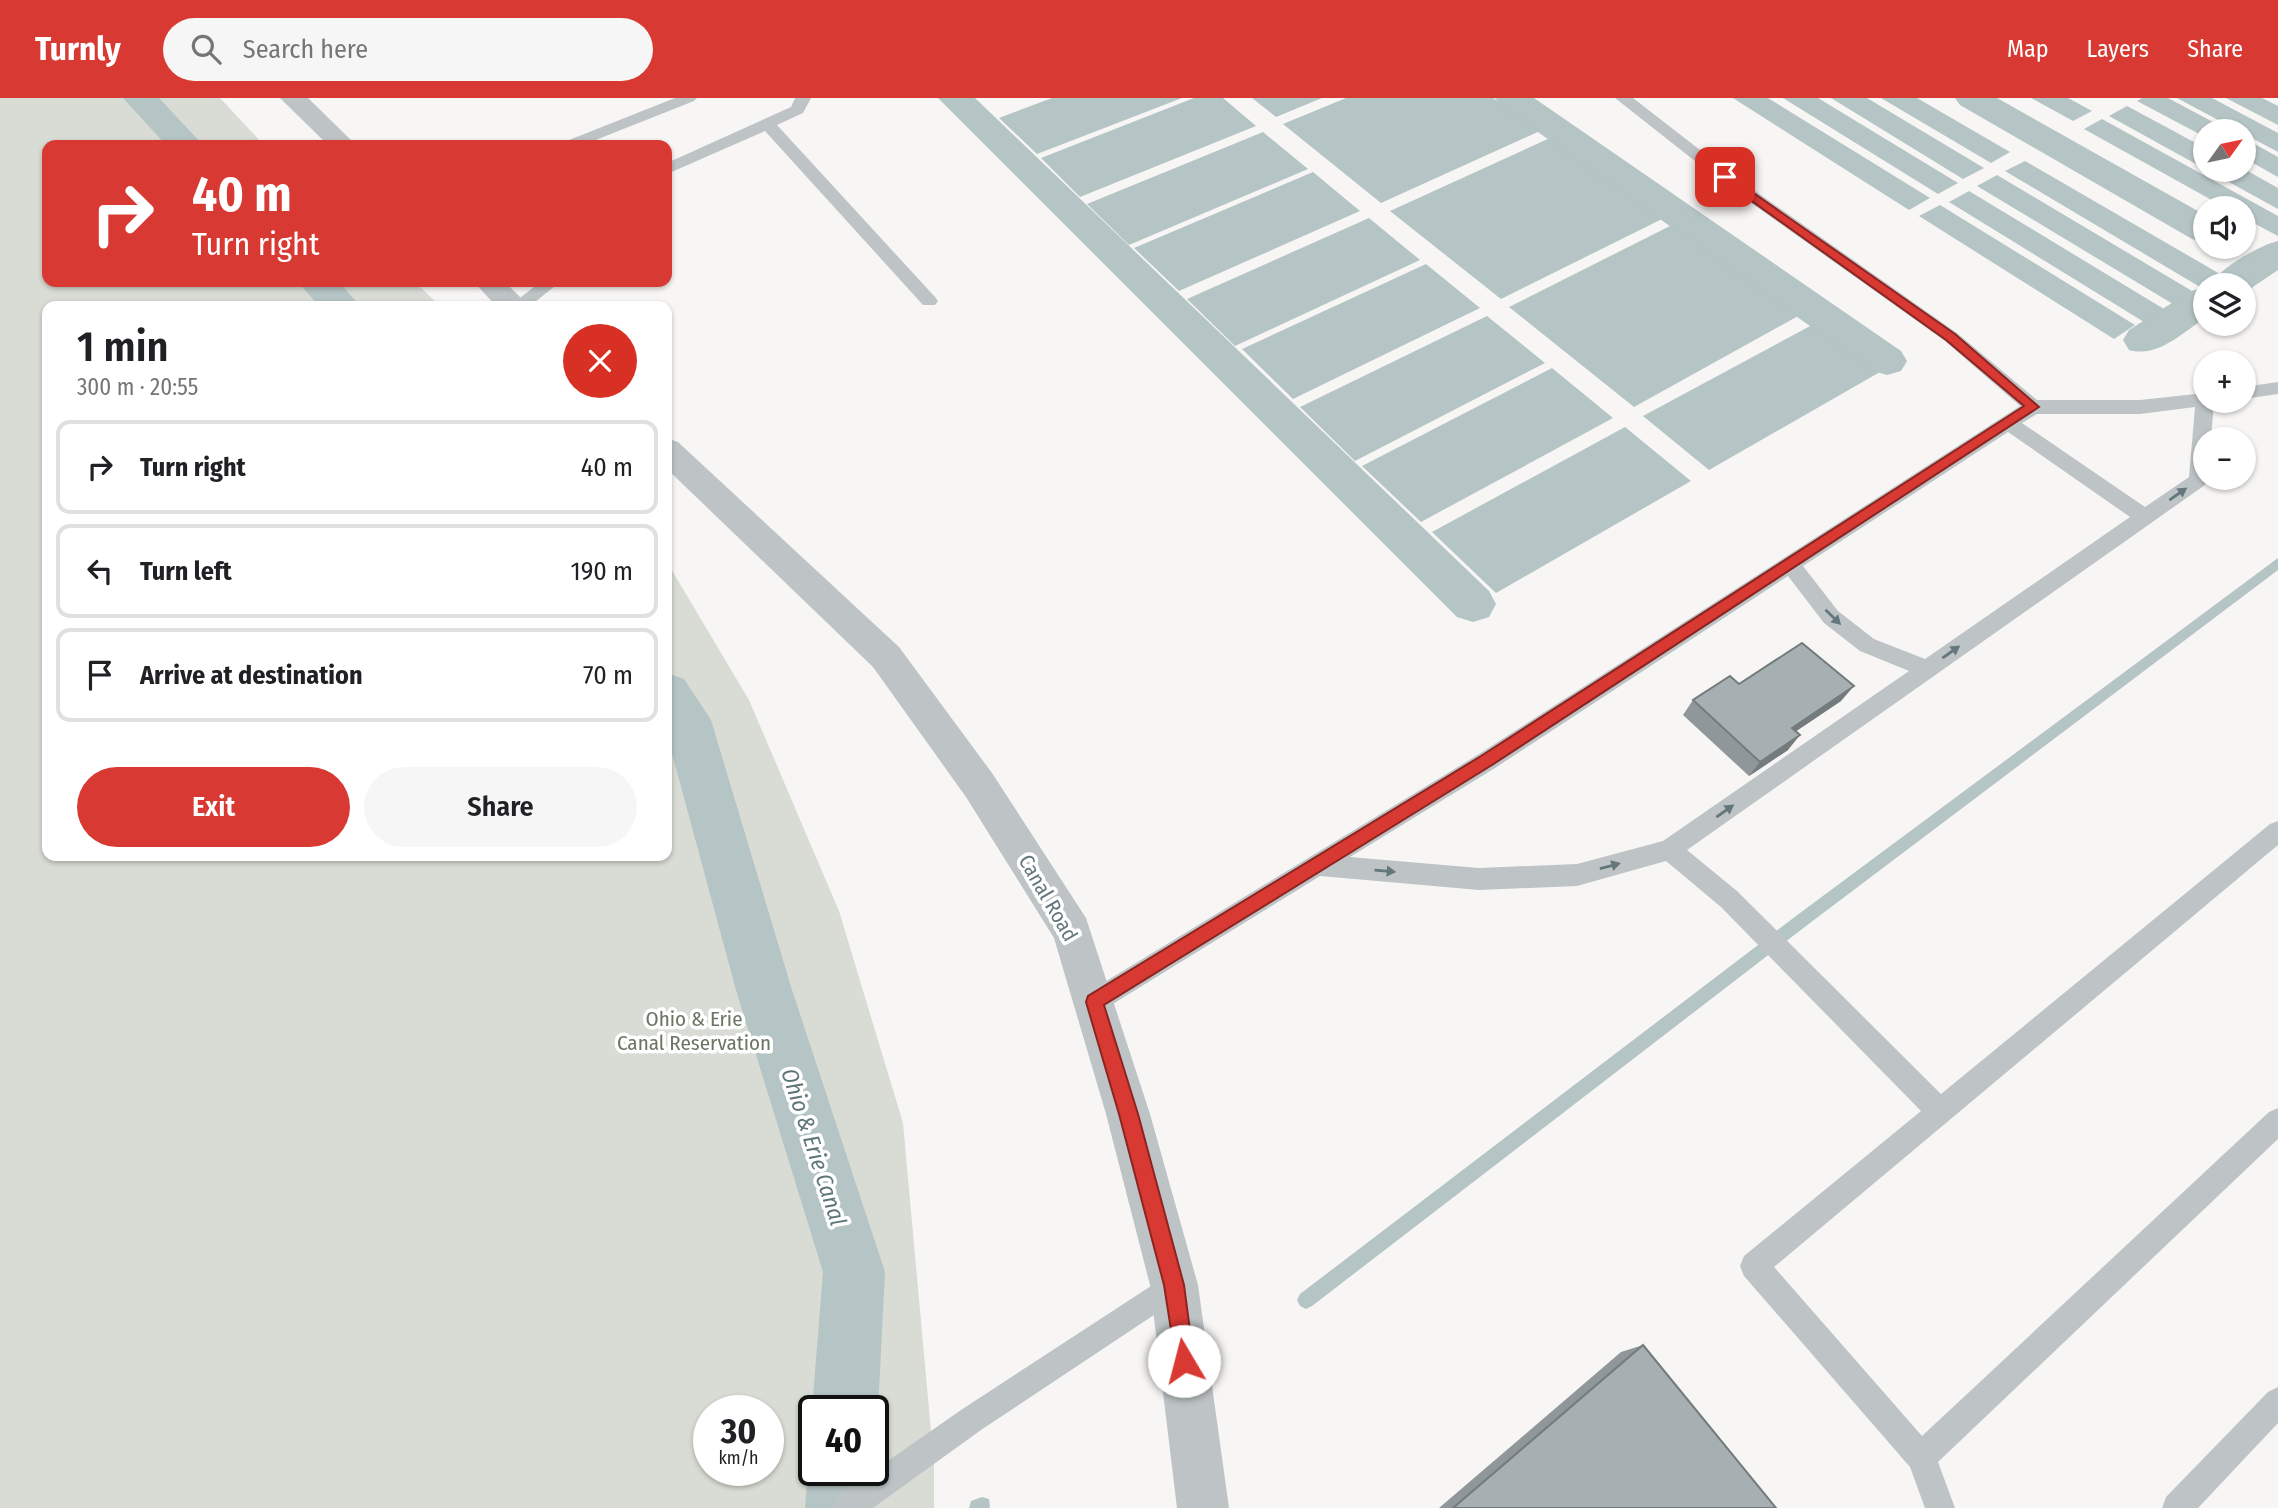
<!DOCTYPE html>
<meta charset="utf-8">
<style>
:root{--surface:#fff;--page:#f6f6f6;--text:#202124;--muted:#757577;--line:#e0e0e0;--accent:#d83933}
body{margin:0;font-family:"Fira Sans Condensed",sans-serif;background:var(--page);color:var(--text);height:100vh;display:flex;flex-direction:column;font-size:26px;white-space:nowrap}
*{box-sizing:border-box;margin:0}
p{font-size:23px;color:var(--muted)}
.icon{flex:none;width:38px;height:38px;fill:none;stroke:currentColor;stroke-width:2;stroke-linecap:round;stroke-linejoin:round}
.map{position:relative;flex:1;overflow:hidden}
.sheet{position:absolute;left:42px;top:203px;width:630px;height:560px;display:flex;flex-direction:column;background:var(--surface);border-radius:14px;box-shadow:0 2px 5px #0004}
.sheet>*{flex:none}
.hud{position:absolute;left:42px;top:42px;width:630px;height:147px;border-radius:14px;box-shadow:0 2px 5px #0004;background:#d83933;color:#fff;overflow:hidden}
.needle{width:46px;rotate:57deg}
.controls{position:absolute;left:2193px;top:21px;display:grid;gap:14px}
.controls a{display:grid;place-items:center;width:63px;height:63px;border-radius:50%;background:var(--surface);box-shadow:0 2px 5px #0004;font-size:35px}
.speed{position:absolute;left:693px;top:1297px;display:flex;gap:14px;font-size:35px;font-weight:700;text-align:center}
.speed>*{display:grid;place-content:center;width:91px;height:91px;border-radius:50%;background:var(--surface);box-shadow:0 2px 5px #0004;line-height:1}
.speed small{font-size:18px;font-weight:400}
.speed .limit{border:4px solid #111;border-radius:10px;background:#fff;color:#111}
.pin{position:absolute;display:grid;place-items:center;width:60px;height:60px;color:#fff;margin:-30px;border-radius:14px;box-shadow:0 4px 10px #0006}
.me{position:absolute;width:77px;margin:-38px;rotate:352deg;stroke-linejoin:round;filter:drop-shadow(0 0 5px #0008)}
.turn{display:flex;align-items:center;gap:24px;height:147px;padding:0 35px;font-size:32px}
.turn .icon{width:91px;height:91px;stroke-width:2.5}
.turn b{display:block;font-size:49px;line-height:60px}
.round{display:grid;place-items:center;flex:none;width:74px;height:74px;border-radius:37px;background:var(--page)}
.head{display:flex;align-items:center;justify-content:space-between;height:119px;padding:0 35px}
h1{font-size:42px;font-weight:600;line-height:52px}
.primary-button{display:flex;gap:14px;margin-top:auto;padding:14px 35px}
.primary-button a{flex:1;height:80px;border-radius:42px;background:var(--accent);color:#fff;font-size:28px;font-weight:600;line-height:80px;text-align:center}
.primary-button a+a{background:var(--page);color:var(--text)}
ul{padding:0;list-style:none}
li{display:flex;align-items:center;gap:21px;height:94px;margin:0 14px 10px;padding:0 21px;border:4px solid var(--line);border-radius:14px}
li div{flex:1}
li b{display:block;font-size:26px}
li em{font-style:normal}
header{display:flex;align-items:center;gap:42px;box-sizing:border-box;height:98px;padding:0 35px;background:var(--accent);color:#fff}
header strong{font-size:33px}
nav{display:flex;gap:38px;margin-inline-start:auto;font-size:24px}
.search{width:490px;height:63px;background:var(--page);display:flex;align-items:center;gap:18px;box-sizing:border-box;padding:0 24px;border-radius:38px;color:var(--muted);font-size:26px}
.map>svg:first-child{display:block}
.green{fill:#d8dcd4;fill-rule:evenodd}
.water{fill:#b5c4c5}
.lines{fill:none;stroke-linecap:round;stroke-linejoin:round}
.stream{fill:#b5c4c5;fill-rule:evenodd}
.canal{fill:#b5c4c5;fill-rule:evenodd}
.service{fill:#bec4c6;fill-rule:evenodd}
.tertiary{fill:#bec4c6;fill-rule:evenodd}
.wall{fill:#8f979a}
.shaded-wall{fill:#747b7d}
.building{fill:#a6b0b3;stroke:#747b7d;stroke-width:2}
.oneway{fill:#64777d}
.route{fill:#d83933;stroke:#8c2521;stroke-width:2}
.labels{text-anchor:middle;stroke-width:7;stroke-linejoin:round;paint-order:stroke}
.street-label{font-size:21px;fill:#64777d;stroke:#fff}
.park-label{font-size:21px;fill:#697662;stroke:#fff}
.water-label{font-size:23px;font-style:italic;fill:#5e7678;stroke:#fff}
</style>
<header>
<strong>Turnly</strong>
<div class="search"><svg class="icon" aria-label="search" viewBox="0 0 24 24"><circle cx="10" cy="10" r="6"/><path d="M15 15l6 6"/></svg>Search here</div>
<nav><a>Map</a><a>Layers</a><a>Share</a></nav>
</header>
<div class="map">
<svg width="2278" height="1410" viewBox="0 0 2278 1410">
<rect width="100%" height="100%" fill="#f7f6f4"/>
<path class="green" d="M0 0H220L264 47H47V184H415L440 208H47V758H667V464L749 602 839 813 903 1025 934 1366V1410H0ZM709 1312H768V1372H709ZM814 1312H873V1372H814Z"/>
<g class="water">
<path d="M1052 0H1182L1037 56 999 20Z"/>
<path d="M1194 0H1223L1256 28 1080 99 1041 60Z"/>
<path d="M1252 0H1322L1276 19Z"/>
<path d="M1346 0H1493L1540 33 1381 105 1283 26Z"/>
<path d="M1733 0H1768L1930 100 1909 112Z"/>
<path d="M1783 0H1818L1958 85 1938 96Z"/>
<path d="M1831 0H1867L1984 70 1963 81Z"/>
<path d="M1881 0H1917L2010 54 1991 65Z"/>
<path d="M2031 0H2068L2092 13 2073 23Z"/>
<path d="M2142 0H2168L2230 33H2205V39L2137 3Z"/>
<path d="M2177 0H2212L2278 35V54Z"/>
<path d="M2226 0H2262L2278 8V27Z"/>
<path d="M2127 8 2205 50V71L2109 18Z"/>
<path d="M2102 21 2278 118V138L2244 120V110H2226L2084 31Z"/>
<path d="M1263 34 1308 71 1129 147 1087 106Z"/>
<path d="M1550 40 1664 120 1501 201 1390 113Z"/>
<path d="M2244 40 2278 59V79L2244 60Z"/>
<path d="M2025 63 2220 176 2200 189 2005 73Z"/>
<path d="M2244 71 2278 90V111L2207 72Z"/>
<path d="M1313 74 1360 113 1179 193 1134 150Z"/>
<path d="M1997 77 2192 193 2173 206 1977 88Z"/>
<path d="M1969 93 2164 211 2144 224 1949 104Z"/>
<path d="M1940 107 2135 227 2114 241 1919 118Z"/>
<path d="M1369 120 1420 162 1235 248 1187 201Z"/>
<path d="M1672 127 1800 217 1634 309 1509 209Z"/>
<path d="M1426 166 1480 210 1293 301 1242 251Z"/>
<path d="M1487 218 1545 265 1355 363 1300 309Z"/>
<path d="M1814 226 1880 274 1709 372 1643 318Z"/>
<path d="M1552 270 1613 320 1421 424 1362 368Z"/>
<path d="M1625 329 1691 383 1496 495 1432 434Z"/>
</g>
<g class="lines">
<g class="stream">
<path d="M2278 460V472L1806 828 1312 1208 1306 1211 1300 1208 1297 1202 1300 1196 1796 818Z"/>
<path d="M982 1399 989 1401 990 1410H969L971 1403Z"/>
</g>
<g class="canal">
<path d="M123 0H159L203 47H166Z"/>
<path d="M938 0H975L1489 493 1496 506 1489 519 1473 524 1457 519Z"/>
<path d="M1495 0H1534L1901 253 1907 263 1901 273 1887 277 1873 273 1500 7Z"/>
<path d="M1955 0H1997L2205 117V145L2192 141 1960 7Z"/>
<path d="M2278 143V172L2244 195V187H2210C2220 170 2258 148 2278 143Z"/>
<path d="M298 184H339L360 208H319Z"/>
<path d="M2205 189V220C2182 235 2158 260 2129 252L2123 242 2129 232 2191 193Z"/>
<path d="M667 575 684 581 711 622 792 892 885 1174 878 1312 873 1323V1312H814V1315L812 1312 823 1174 736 892 667 637Z"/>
<path d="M814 1357V1372H873V1369L874 1372 873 1410H805L808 1372Z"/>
</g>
<g class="service">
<path d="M675 0H697L694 3 583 47H562L564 44Z"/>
<path d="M795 0H811L803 15 777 27 935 199 938 203 935 207H923L765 33 667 76V65L791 9Z"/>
<path d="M1615 0H1633L1731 76 1957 235 2037 302H2140L2205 295V303H2214L2211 341H2205V380H2208L2205 387 1687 752 1737 793 1941 996 2270 726 2278 723V747L1774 1169 1922 1338 2269 1014 2278 1010V1041L1938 1364 1955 1410H1925L1910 1369 1744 1178 1740 1168 1744 1158 1921 1013 1721 809 1666 763 1577 788 1479 792 1320 778 1103 912 1094 916 1085 912 1082 904 1085 896 1479 656 2020 308 1945 243 1719 82ZM2195 309 2189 379 2145 409 2022 325 2037 316H2140ZM2008 334 2130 419 1925 561 1874 541 1838 513 1803 468ZM1788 478 1824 525 1860 553 1909 573 1663 743 1577 766 1479 770 1350 759 1495 670Z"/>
<path d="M540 184H560L530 208H510Z"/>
<path d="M2278 284V296L2244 301V289Z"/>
<path d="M1174 1173 1184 1177 1188 1187 1184 1197 981 1332 873 1410H832L836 1399 961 1312Z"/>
<path d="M2278 1289V1325L2198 1410H2162L2166 1399 2268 1294Z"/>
</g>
<g class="tertiary">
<path d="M280 0H308L356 47H328Z"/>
<path d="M474 184H505L529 208H496Z"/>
<path d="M667 340 678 344 899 549 992 675 1086 820 1150 1016 1198 1187 1229 1410H1177L1150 1187 1106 1016 1054 840 966 699 873 569 667 371Z"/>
</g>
</g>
<g class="wall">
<path d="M1739 586 1841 603 1796 633 1788 652 1749 678 1683 617 1693 602Z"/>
<path d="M1643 1247 1776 1410H1439L1621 1254Z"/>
</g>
<g class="shaded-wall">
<path d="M1854 588 1841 603 1780 644 1792 630Z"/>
<path d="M1800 637 1788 652 1749 678 1760 664Z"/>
</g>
<g class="building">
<path d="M1802 545 1854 588 1792 630 1800 637 1760 664 1693 602 1730 578 1739 586Z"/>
<path d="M1643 1247 1776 1410H1453Z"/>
</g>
<defs><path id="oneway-solid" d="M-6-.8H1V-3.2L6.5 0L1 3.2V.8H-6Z" transform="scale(1.75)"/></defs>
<g class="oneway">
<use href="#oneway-solid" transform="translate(2178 396) rotate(-35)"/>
<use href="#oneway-solid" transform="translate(1833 519) rotate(44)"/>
<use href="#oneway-solid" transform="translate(1951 554) rotate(-35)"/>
<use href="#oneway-solid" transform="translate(1725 713) rotate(-35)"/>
<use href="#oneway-solid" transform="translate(1610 768) rotate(-15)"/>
<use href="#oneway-solid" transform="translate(1385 773) rotate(5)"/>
</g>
<path class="route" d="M1725 75 1955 236 2039 309 1492 667 1104 907 1138 1016 1184 1187 1194 1263 1192 1270 1184 1273 1177 1270 1164 1187 1119 1016 1086 904 1088 898 1481 658 2024 308 1946 242 1721 81 1720 79Z"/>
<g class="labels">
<g class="street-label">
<text transform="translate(1048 800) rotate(60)" y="7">Canal Road</text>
</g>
<g class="park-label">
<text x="694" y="928">Ohio &amp; Erie<tspan x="694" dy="24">Canal Reservation</tspan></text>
</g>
<g class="water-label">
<text transform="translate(814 1049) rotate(72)" y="8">Ohio &amp; Erie Canal</text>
</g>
</g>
</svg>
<div class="controls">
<a><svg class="needle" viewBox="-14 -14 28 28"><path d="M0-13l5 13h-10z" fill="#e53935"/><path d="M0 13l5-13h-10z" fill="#757577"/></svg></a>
<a><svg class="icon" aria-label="sound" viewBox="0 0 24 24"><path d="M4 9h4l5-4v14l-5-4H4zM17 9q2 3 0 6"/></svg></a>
<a><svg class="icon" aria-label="layers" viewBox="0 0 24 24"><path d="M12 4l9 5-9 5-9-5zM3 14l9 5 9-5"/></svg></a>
<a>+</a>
<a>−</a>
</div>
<div class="speed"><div>30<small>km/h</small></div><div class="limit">40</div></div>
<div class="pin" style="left:1725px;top:79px;background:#d93025"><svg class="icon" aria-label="arrive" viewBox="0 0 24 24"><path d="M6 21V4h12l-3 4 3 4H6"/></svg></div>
<svg class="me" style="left:1184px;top:1263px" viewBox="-20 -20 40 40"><circle r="19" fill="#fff"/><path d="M0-13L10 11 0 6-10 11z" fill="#d83933"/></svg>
<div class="hud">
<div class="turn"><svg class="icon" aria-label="right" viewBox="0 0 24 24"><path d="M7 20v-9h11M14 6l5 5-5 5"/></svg><div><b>40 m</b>Turn right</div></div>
</div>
<section class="sheet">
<div class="head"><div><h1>1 min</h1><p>300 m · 20:55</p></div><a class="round" style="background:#d93025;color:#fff"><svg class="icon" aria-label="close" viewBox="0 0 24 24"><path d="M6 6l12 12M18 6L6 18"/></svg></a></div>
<ul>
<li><svg class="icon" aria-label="right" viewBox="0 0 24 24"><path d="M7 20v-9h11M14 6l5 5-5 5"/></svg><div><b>Turn right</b></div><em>40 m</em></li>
<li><svg class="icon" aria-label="left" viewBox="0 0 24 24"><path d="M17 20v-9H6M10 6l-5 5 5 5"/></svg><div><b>Turn left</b></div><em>190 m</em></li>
<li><svg class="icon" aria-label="arrive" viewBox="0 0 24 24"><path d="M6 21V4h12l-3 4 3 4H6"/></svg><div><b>Arrive at destination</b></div><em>70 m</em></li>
</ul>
<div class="primary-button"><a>Exit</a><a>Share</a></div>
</section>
</div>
